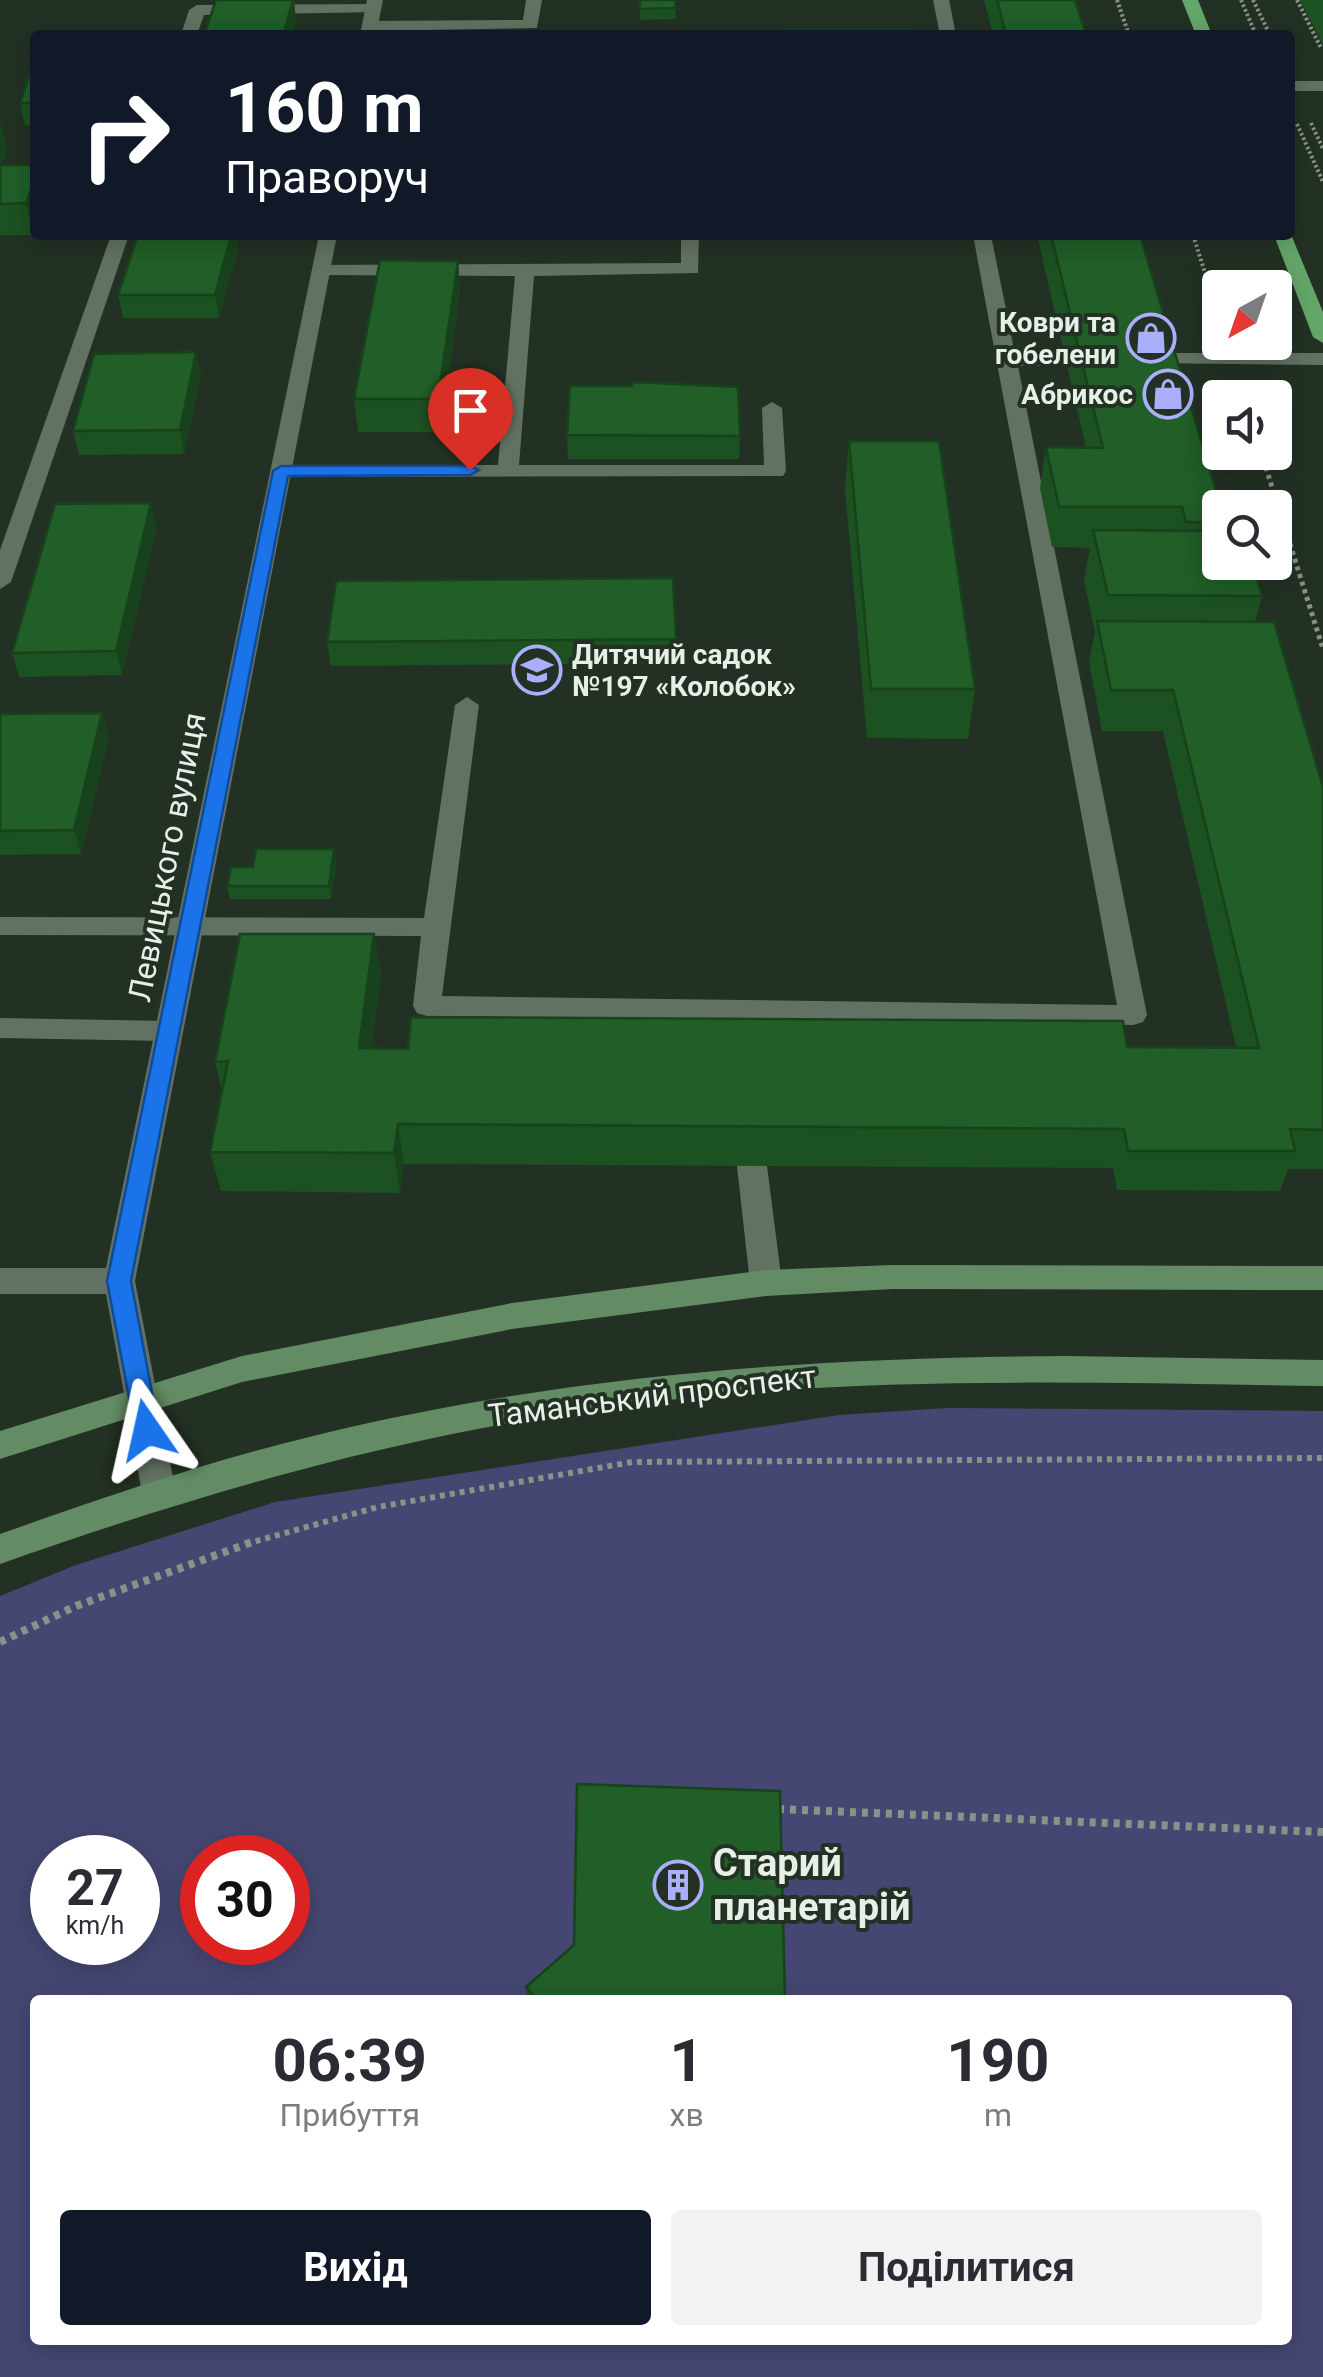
<!DOCTYPE html>
<html lang="uk">
<meta charset="utf-8">
<style>
:root{--surface:#fff;--page:#f2f2f3;--text:#2b2b33;--muted:#7c7c81;--accent:#111827}
body{margin:0;font-family:Roboto,sans-serif;background:var(--page);color:var(--text);height:100vh;display:flex;flex-direction:column;font-size:38px;white-space:nowrap}
*{box-sizing:border-box;margin:0}
p{font-size:32px;color:var(--muted)}
.icon{flex:none;width:55px;height:55px;fill:none;stroke:currentColor;stroke-width:2;stroke-linecap:round;stroke-linejoin:round}
.map{position:relative;flex:1;overflow:hidden}
.drawer{position:absolute;left:30px;top:1995px;width:1262px;height:350px;display:flex;flex-direction:column;background:var(--surface);border-radius:10px;box-shadow:0 5px 25px #0003}
.drawer>*{flex:none}
.hud{position:absolute;left:30px;top:30px;width:1265px;height:210px;border-radius:10px;box-shadow:0 5px 25px #0003;background:#111827;color:#fff;overflow:hidden}
.needle{width:65px;rotate:220deg}
.tools{position:absolute;left:1202px;top:270px;display:grid;gap:20px}
.tools a{display:grid;place-items:center;width:90px;height:90px;border-radius:10px;background:var(--surface);box-shadow:0 5px 25px #0003;font-size:50px}
.speed{position:absolute;left:30px;top:1835px;display:flex;gap:20px;font-size:50px;font-weight:700;text-align:center}
.speed>*{display:grid;place-content:center;width:130px;height:130px;border-radius:50%;background:var(--surface);box-shadow:0 5px 25px #0003;line-height:1}
.speed small{font-size:25px;font-weight:400}
.speed .limit{border:15px solid #d22;background:#fff;color:#111}
.pin{position:absolute;display:grid;place-items:center;width:85px;height:85px;color:#fff;margin:-102px -42px;border-radius:50% 50% 50% 0;rotate:-45deg;box-shadow:0 0 10px #0007}
.pin .icon{rotate:45deg}
.me{position:absolute;width:110px;margin:-55px;rotate:349deg;stroke-linejoin:round;filter:drop-shadow(0 0 8px #0008)}
.turn{display:flex;align-items:center;gap:35px;height:210px;padding:0 30px;font-size:45px}
.turn .icon{width:130px;height:130px;stroke-width:2.5}
.turn b{display:block;font-size:70px;line-height:85px}
.eta{display:flex;justify-content:space-evenly;align-items:center;height:170px;text-align:center}
.eta b{font-size:60px;font-weight:700;line-height:70px}
.primary-button{display:flex;gap:20px;margin-top:auto;padding:20px 30px}
.primary-button a{flex:1;height:115px;border-radius:10px;background:var(--accent);color:#fff;font-size:40px;font-weight:700;line-height:115px;text-align:center}
.primary-button a+a{background:var(--page);color:var(--text)}
.map>svg:first-child{display:block}
.green{fill:#454772;fill-rule:evenodd}
.lines{fill:none;stroke-linecap:round;stroke-linejoin:round}
.path-far3{stroke:#879387;stroke-width:4;stroke-dasharray:2.5 2.5;stroke-linecap:butt}
.path-far2{stroke:#879387;stroke-width:5;stroke-dasharray:4 4;stroke-linecap:butt}
.path-far1{stroke:#879387;stroke-width:6;stroke-dasharray:5 5;stroke-linecap:butt}
.path{stroke:#879387;stroke-width:8;stroke-dasharray:6 6;stroke-linecap:butt}
.lane{fill:#627262;fill-rule:evenodd}
.street{fill:#627262;fill-rule:evenodd}
.secondary{fill:#638c65;fill-rule:evenodd}
.primary{fill:#64a669;fill-rule:evenodd}
.wall{fill:#1c5122}
.shaded-wall{fill:#17421c}
.building{fill:#215e28;stroke:#17421c;stroke-width:2.5}
.route{fill:#1a73e8;stroke:#114b97;stroke-width:2.5}
.labels{text-anchor:middle;stroke-width:8;stroke-linejoin:round;paint-order:stroke}
.far-poi-label{font-size:28px;font-weight:bold;fill:#e7f0e6;stroke:#233124;text-anchor:end}
.street-label{font-size:32px;fill:#e7f0e6;stroke:#233124}
.near-poi-label{font-size:38px;font-weight:bold;fill:#e7f0e6;stroke:#233124;text-anchor:start}
</style>
<div class="map">
<svg width="1323" height="2377" viewBox="0 0 1323 2377">
<rect width="100%" height="100%" fill="#233124"/>
<path class="green" d="M948 1408 1323 1411V2377H0V1596L76 1565 275 1502 839 1415ZM52 1858H138V1942H52ZM202 1858H288V1942H202ZM35 2000H1288V2340H35Z"/>
<g class="lines">
<g class="path-far3">
<path d="M1117 0 1129 35"/>
<path d="M1241 0 1256 35"/>
<path d="M1253 0 1270 35"/>
<path d="M1297 0 1321 48"/>
<path d="M1311 123 1323 149"/>
<path d="M1297 124 1323 182"/>
<path d="M1193 235 1220 320"/>
</g>
<path class="path-far2" d="M1261 452 1323 649"/>
<path class="path-far1" d="M246 1544 378 1507 632 1462 1323 1458"/>
<g class="path">
<path d="M0 1642 76 1606 255 1541"/>
<path d="M778 1809 1323 1832"/>
</g>
<g class="lane">
<path d="M526 0H542L537 28 370 31 362 26 370 21 523 20Z"/>
<path d="M933 0H949L956 35H940Z"/>
<path d="M373 4 381 9 379 12 204 15 197 35H181L189 10 197 5Z"/>
<rect x="1290" y="81" width="33" height="10"/>
<path d="M111 235H129L11 582 0 589V550Z"/>
<path d="M681 235H699L698 273 534 276 519 465H764L762 408 772 402 782 408 786 471 783 476 281 477 270 471 281 465H498L515 276 321 275 314 273V265L681 263Z"/>
<path d="M973 235H991L1015 354H1066L1076 360 1066 366H1018L1147 1015 1143 1022 1133 1025 427 1016 417 1013 413 1006 421 936 0 935V917L424 918 455 705 467 697 479 705 442 996 1117 1005Z"/>
<path d="M1158 353H1323V365L1151 363 1148 359Z"/>
<path d="M0 1018 168 1021 178 1024 182 1031 178 1038 168 1041 0 1038Z"/>
<path d="M752 1155 763 1158 767 1166 782 1283 777 1292 766 1296 755 1292 750 1283 737 1166 741 1158Z"/>
</g>
<g class="street">
<path d="M367 0H383L376 35H360Z"/>
<path d="M319 235H337L135 1281 176 1493 171 1503 159 1508 147 1503 142 1493 106 1294H0V1268H106Z"/>
</g>
<g class="secondary">
<path d="M892 1265 1323 1266V1290L892 1289 766 1296 512 1329 242 1382 0 1459V1431L242 1356 512 1303 766 1270Z"/>
<path d="M1066 1356 1323 1360V1386C1097 1383 869 1375 643 1403 415 1431 216 1488 0 1564V1534C105 1497 209 1461 317 1435 564 1375 813 1357 1066 1356Z"/>
</g>
<g class="primary">
<path d="M1182 0H1198L1212 35H1196Z"/>
<path d="M1290 232 1323 312V343L1313 337 1274 235H1290Z"/>
</g>
</g>
<g class="wall">
<path d="M640 0H675L676 19 640 20Z"/>
<path d="M984 0H1075L1086 35H993Z"/>
<path d="M1300 0H1323V45Z"/>
<path d="M35 58V125H25L20 103Z"/>
<path d="M0 121 7 150 1 165H35L34 235H0Z"/>
<path d="M138 235H235L238 249 219 318H123L118 295Z"/>
<rect x="390" y="235" width="252" height="3"/>
<path d="M824 235H901V240H825Z"/>
<path d="M988 235H1140L1220 508V562L1262 596 1255 622 1323 787V1169H1288L1280 1191 1117 1190 1113 1168 404 1164 400 1193 221 1191 210 1152 222 1090 215 1062 374 934 381 975 371 1049 1236 1047 1163 731H1102L1089 662 1095 632 1084 580 1090 548 1052 547 1040 488 1046 447 1086 448 1038 239H989Z"/>
<path d="M458 261 460 293 441 432H358L354 399Z"/>
<path d="M196 352 201 375 184 454 79 455 73 431Z"/>
<path d="M567 435 740 436 739 459H568Z"/>
<path d="M849 441 975 689 968 739 867 738 845 489Z"/>
<path d="M157 527 122 675 19 677 12 653Z"/>
<path d="M676 639V663L331 666 327 642Z"/>
<path d="M0 714 109 737 81 854 0 855Z"/>
<path d="M337 862 331 899H230L227 886 253 867Z"/>
<path d="M526 1987 785 2000H528Z"/>
</g>
<g class="shaded-wall">
<path d="M294 0 296 20 292 35H283Z"/>
<path d="M0 121 7 150 0 168Z"/>
<path d="M35 178V231L34 235 26 203Z"/>
<path d="M231 235H235L238 249 219 318 215 295Z"/>
<path d="M458 261 460 293 441 432 438 399Z"/>
<path d="M196 352 201 375 184 454 180 430Z"/>
<path d="M151 503 157 527 122 675 116 651Z"/>
<path d="M102 713 109 737 81 854 74 830Z"/>
<path d="M334 849 337 862 331 899 329 886Z"/>
<path d="M374 934 381 975 366 1088 359 1048Z"/>
<path d="M398 1124 404 1164 400 1193 394 1153Z"/>
</g>
<g class="building">
<path d="M216 0H293L283 35H204Z"/>
<path d="M640 0H675L676 8 640 9Z"/>
<path d="M997 0H1075L1086 35H1006Z"/>
<path d="M782 29H914L915 35H783Z"/>
<path d="M35 58V103H20Z"/>
<path d="M0 165H35V178L26 203 0 204Z"/>
<path d="M138 235H231L215 295H118Z"/>
<path d="M1051 235H1140L1221 508 1220 522H1186L1182 507H1059L1046 447 1103 448Z"/>
<path d="M380 260 458 261 438 399H354Z"/>
<path d="M196 352 180 430 73 431 94 354Z"/>
<path d="M633 382 738 387 740 436 567 435 570 386H632Z"/>
<path d="M849 441H939L975 689H871Z"/>
<path d="M151 503 116 651 12 653 55 504Z"/>
<path d="M1093 530 1220 531V562H1252L1262 596 1108 595Z"/>
<path d="M673 578 676 639 327 642 336 581Z"/>
<path d="M1097 621 1274 622 1323 787V1130L1290 1129 1295 1151H1128L1124 1129 398 1124 394 1153 210 1152 228 1061 215 1062 240 934H374L359 1048 408 1049 411 1017 1123 1021 1127 1047 1259 1048 1173 690H1111Z"/>
<path d="M102 713 74 830 0 831V714Z"/>
<path d="M256 849H334L329 886H227L231 867H253Z"/>
<path d="M577 1784 780 1791 785 2000H538L526 1987 574 1945Z"/>
</g>
<path class="route" d="M281 466H470L479 470 470 475 288 476 131 1281 159 1430 156 1437 147 1440 138 1437 135 1430 107 1281 273 471Z"/>
<defs>
<g id="shop-ring" transform="scale(2.5)"><circle r="9.5" fill="#233124" stroke="#aaaffb" stroke-width="1.5"/><path d="M-5-2.5h2.3a2.7 3.5 0 0 1 5.4 0H5L5.5 6h-11ZM-1.5-2.5h3a1.5 2.3 0 0 0-3 0Z" fill="#aaaffb"/></g>
<g id="school-ring" transform="scale(2.5)"><circle r="9.5" fill="#233124" stroke="#aaaffb" stroke-width="1.5"/><path d="M0-5L7-2L0 1L-7-2ZM-4 1L0 2.5L4 1V4Q0 6-4 4Z" fill="#aaaffb"/></g>
<g id="building-ring" transform="scale(2.5)"><circle r="9.5" fill="#233124" stroke="#aaaffb" stroke-width="1.5"/><path d="M-4-6H4V6H1V3H-1V6H-4ZM-2.5-4.3h1.7v1.8h-1.7ZM.8-4.3h1.7v1.8H.8ZM-2.5-1h1.7V.8h-1.7ZM.8-1h1.7V.8H.8Z" fill="#aaaffb"/></g>
</defs>
<g fill-rule="evenodd">
<use href="#shop-ring" x="1151" y="338"/>
<use href="#shop-ring" x="1168" y="394"/>
<use href="#school-ring" x="537" y="670"/>
<use href="#building-ring" x="678" y="1885"/>
</g>
<g class="labels">
<g class="far-poi-label">
<text x="1116" y="332">Коври та<tspan x="1116" dy="32">гобелени</tspan></text>
<text x="1133" y="404">Абрикос</text>
<text x="572" y="664" text-anchor="start">Дитячий садок<tspan x="572" dy="32">№197 «Колобок»</tspan></text>
</g>
<g class="street-label">
<text transform="translate(167 857) rotate(-79)" y="11">Левицького вулиця</text>
<text transform="translate(652 1396) rotate(-7)" y="11">Таманський проспект</text>
</g>
<g class="near-poi-label">
<text x="713" y="1876">Старий<tspan x="713" dy="44">планетарій</tspan></text>
</g>
</g>
</svg>
<div class="tools">
<a><svg class="needle" viewBox="-14 -14 28 28"><path d="M0-13l5 13h-10z" fill="#e53935"/><path d="M0 13l5-13h-10z" fill="#7c7c81"/></svg></a>
<a><svg class="icon" aria-label="sound" viewBox="0 0 24 24"><path d="M4 9h4l5-4v14l-5-4H4zM17 9q2 3 0 6"/></svg></a>
<a><svg class="icon" aria-label="search" viewBox="0 0 24 24"><circle cx="10" cy="10" r="6"/><path d="M15 15l6 6"/></svg></a>
</div>
<div class="speed"><div>27<small>km/h</small></div><div class="limit">30</div></div>
<div class="pin" style="left:470px;top:470px;background:#d93025"><svg class="icon" aria-label="arrive" viewBox="0 0 24 24"><path d="M6 21V4h12l-3 4 3 4H6"/></svg></div>
<svg class="me" style="left:147px;top:1430px" viewBox="-20 -20 40 40"><path d="M0-17L14 15 0 8-14 15z" fill="#1a73e8" stroke="#fff" stroke-width="4"/></svg>
<div class="hud">
<div class="turn"><svg class="icon" aria-label="right" viewBox="0 0 24 24"><path d="M7 20v-9h11M14 6l5 5-5 5"/></svg><div><b>160 m</b>Праворуч</div></div>
</div>
<section class="drawer">
<div class="eta">
<div><b>06:39</b><p>Прибуття</p></div>
<div><b>1</b><p>хв</p></div>
<div><b>190</b><p>m</p></div>
</div>
<div class="primary-button"><a>Вихід</a><a>Поділитися</a></div>
</section>
</div>
